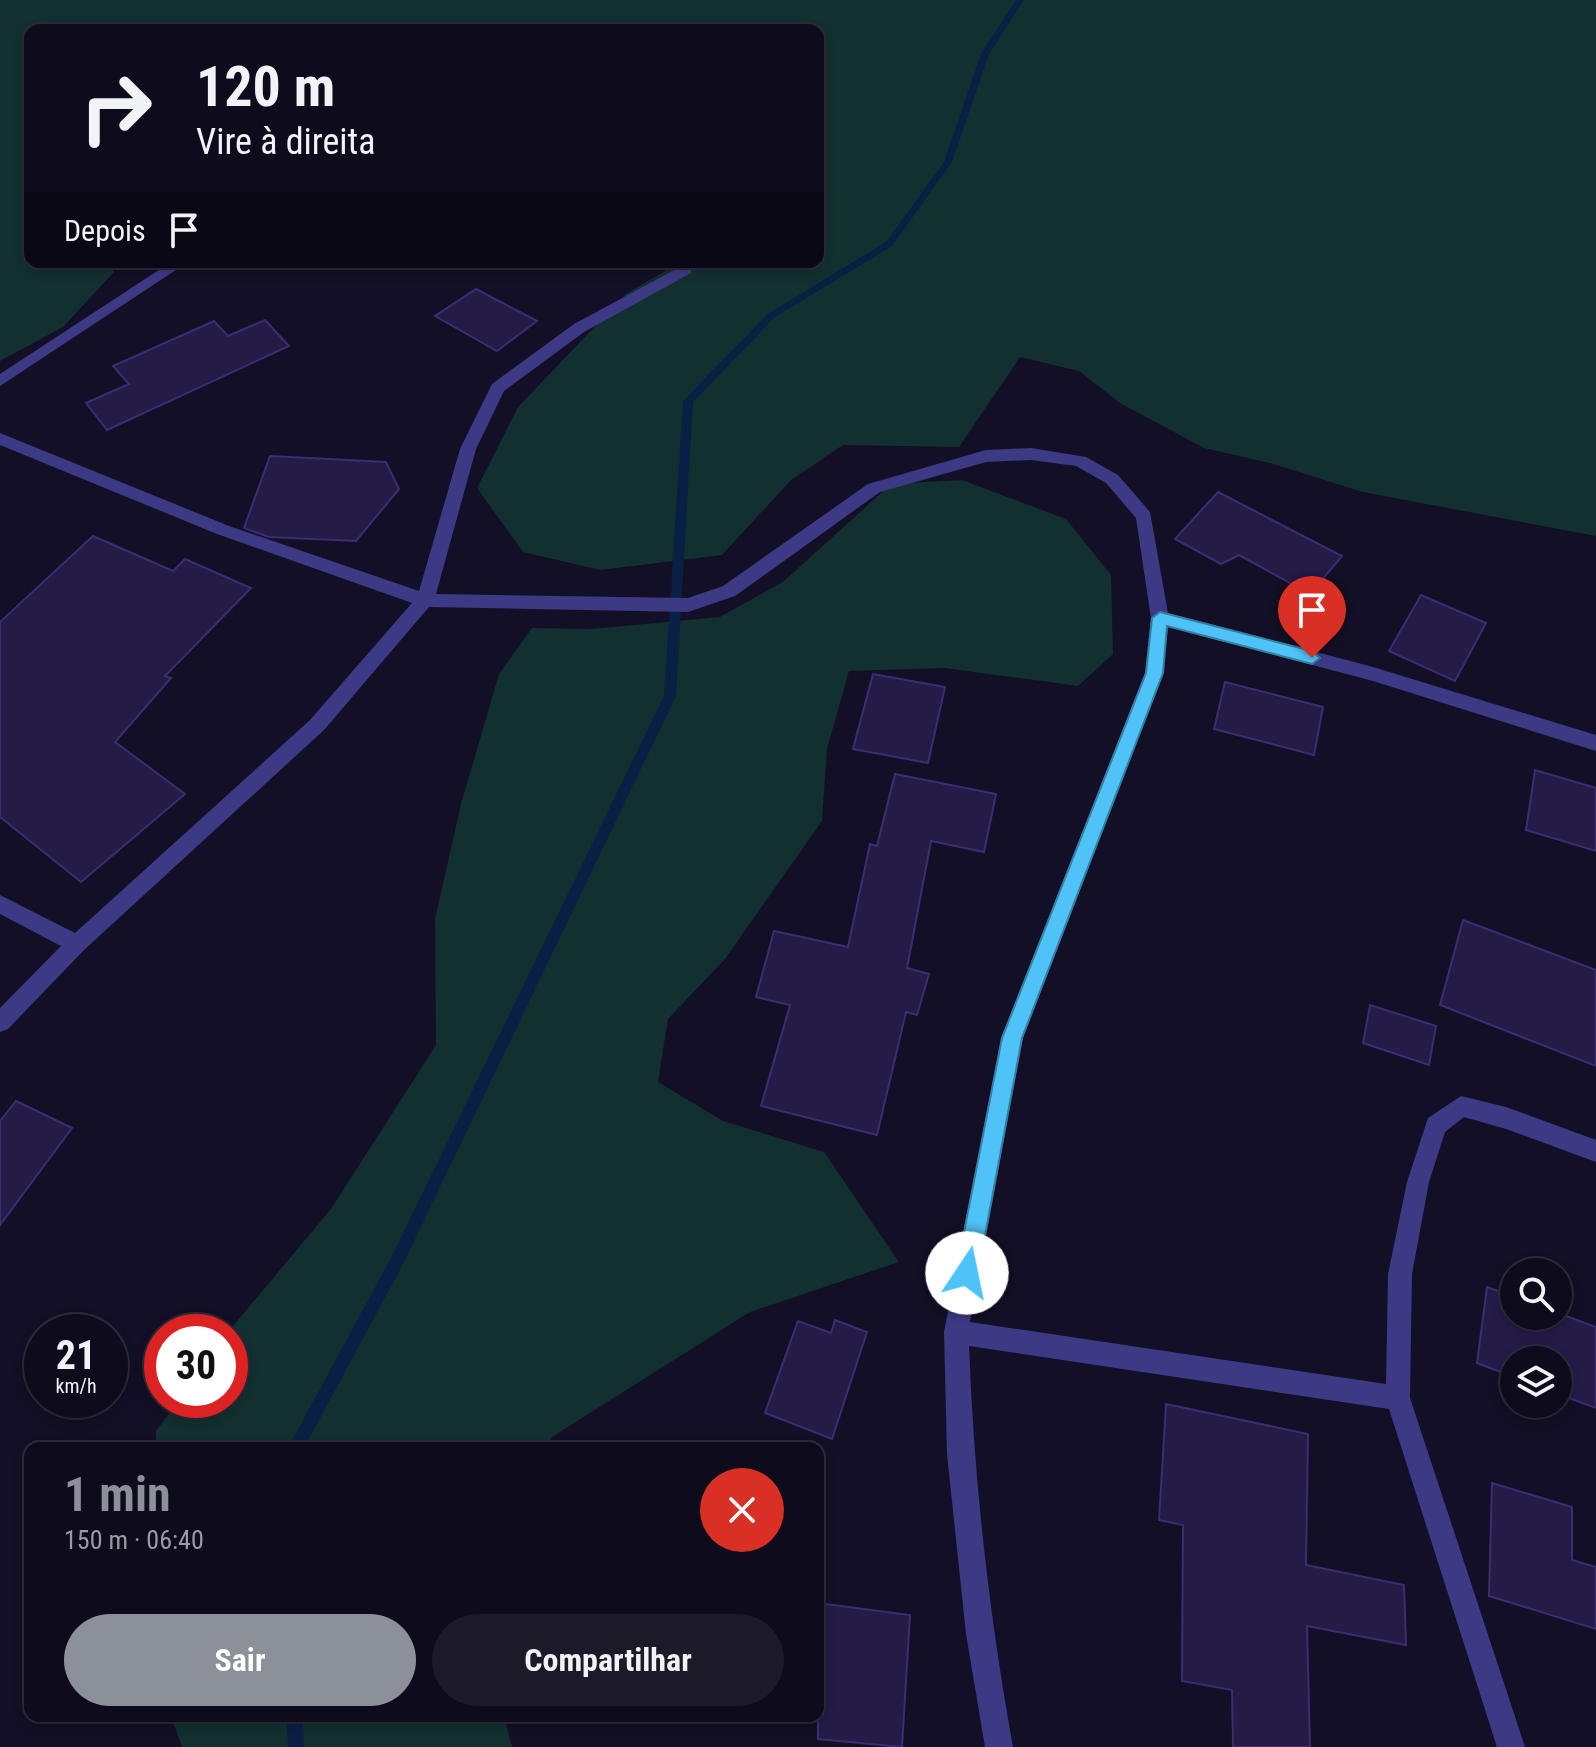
<!DOCTYPE html>
<html lang="pt">
<meta charset="utf-8">
<style>
:root{--surface:#0e0b1c;--page:#1c1929;--text:#f1f3f6;--muted:#9b9ba3;--line:#2e2b3b;--accent:#8c9099}
body{margin:0;font-family:"Roboto Condensed",sans-serif;background:var(--page);color:var(--text);height:100vh;display:flex;flex-direction:column;font-size:30px;white-space:nowrap}
*{box-sizing:border-box;margin:0}
p{font-size:26px;color:var(--muted)}
.icon{flex:none;width:44px;height:44px;fill:none;stroke:currentColor;stroke-width:2;stroke-linecap:round;stroke-linejoin:round}
.map{position:relative;flex:1;overflow:hidden}
.panel{position:absolute;left:24px;top:1442px;width:800px;height:280px;display:flex;flex-direction:column;background:var(--surface);border-radius:16px;box-shadow:0 4px 12px #0003,0 0 0 2px var(--line)}
.panel>*{flex:none}
.banner{position:absolute;left:24px;top:24px;width:800px;height:244px;border-radius:16px;box-shadow:0 4px 12px #0003,0 0 0 2px var(--line);background:#0e0b1c;color:var(--text);overflow:hidden}
.buttons{position:absolute;left:1500px;top:1258px;display:grid;gap:16px}
.buttons a{display:grid;place-items:center;width:72px;height:72px;border-radius:50%;background:var(--surface);box-shadow:0 4px 12px #0003,0 0 0 2px var(--line);font-size:40px}
.speed{position:absolute;left:24px;top:1314px;display:flex;gap:16px;font-size:40px;font-weight:700;text-align:center}
.speed>*{display:grid;place-content:center;width:104px;height:104px;border-radius:50%;background:var(--surface);box-shadow:0 4px 12px #0003,0 0 0 2px var(--line);line-height:1}
.speed small{font-size:20px;font-weight:400}
.speed .limit{border:12px solid #d22;background:#fff;color:#111}
.pin{position:absolute;display:grid;place-items:center;width:68px;height:68px;color:#fff;margin:-82px -34px;border-radius:50% 50% 50% 0;rotate:-45deg;box-shadow:0 0 8px #0007}
.pin .icon{rotate:45deg}
.me{position:absolute;width:88px;margin:-44px;rotate:11deg;stroke-linejoin:round;filter:drop-shadow(0 0 6px #0008)}
.turn{display:flex;align-items:center;gap:28px;height:168px;padding:0 40px;font-size:36px}
.turn .icon{width:104px;height:104px;stroke-width:2.5}
.turn b{display:block;font-size:56px;line-height:68px}
.then{display:flex;align-items:center;height:76px;padding:0 40px;background:#0003;gap:16px;font-size:30px}
.round{display:grid;place-items:center;flex:none;width:84px;height:84px;border-radius:42px;background:var(--page)}
.head{display:flex;align-items:center;justify-content:space-between;height:136px;padding:0 40px}
h1{font-size:48px;font-weight:700;line-height:60px;color:var(--accent)}
.cta{display:flex;gap:16px;margin-top:auto;padding:16px 40px}
.cta a{flex:1;height:92px;border-radius:48px;background:var(--accent);color:#fff;font-size:32px;font-weight:700;line-height:92px;text-align:center}
.cta a+a{background:var(--page);color:var(--text)}
.map>svg:first-child{display:block}
.green{fill:#12302f}
.lines{fill:none;stroke-linecap:round;stroke-linejoin:round}
.stream{fill:#0a1f44;fill-rule:evenodd}
.building{fill:#241b47;stroke:#3b2d73;stroke-width:2}
.minor{fill:#3d3a85;fill-rule:evenodd}
.route{fill:#4fc3f7;stroke:#337fa1;stroke-width:2}
</style>
<div class="map">
<svg width="1596" height="1747" viewBox="0 0 1596 1747">
<rect width="100%" height="100%" fill="#130f26"/>
<g class="green">
<path d="M0 0H1596V536L1363 492 1270 463 1204 448 1120 403 1079 371 1020 357 959 447 843 445 791 480 722 555 600 570 523 552 477 488 518 407 626 294 680 262H818V30H30V262H111L114 272 63 327 0 361Z"/>
<path d="M962 480 1066 519 1111 575 1113 654 1078 686 945 668 849 671 827 749 822 821 725 959 668 1019 658 1082 723 1121 824 1152 899 1262 750 1312 552 1437 548 1448H156V1431L179 1400H230L228 1332 331 1209 436 1045 435 919 461 804 499 674 532 628 591 629 720 617 784 581 891 484Z"/>
<path d="M171 1716H504L512 1747H182Z"/>
</g>
<g class="lines">
<g class="stream">
<path d="M1016 0H1024L989 54 952 162 892 246 775 317 693 402 676 696 402 1266 304 1448H288L392 1256 664 696 683 401 769 313 886 242 944 162 981 54Z"/>
<path d="M286 1716H302L304 1747H288Z"/>
</g>
</g>
<g class="building">
<path d="M476 289 537 321 497 351 435 316Z"/>
<path d="M265 320 289 346 107 430 86 403 129 384 113 366 214 321 228 336Z"/>
<path d="M270 456 386 462 399 489 356 541 269 537 244 528Z"/>
<path d="M1218 492 1342 556 1310 594 1239 555 1221 564 1175 539Z"/>
<path d="M93 536 173 571 185 559 251 588 165 676 171 678 115 742 185 794 81 882 0 817V622Z"/>
<path d="M1421 595 1486 623 1455 681 1389 651Z"/>
<path d="M873 674 945 687 928 763 853 749Z"/>
<path d="M1225 682 1323 707 1314 755 1214 729Z"/>
<path d="M1535 770 1596 788V851L1526 830Z"/>
<path d="M895 774 996 794 984 852 931 841 907 968 929 974 917 1015 906 1012 877 1135 761 1106 790 1005 756 997 774 931 848 947 870 844 877 846Z"/>
<path d="M1463 920 1596 970V1066L1440 1005Z"/>
<path d="M1370 1005 1436 1026 1429 1065 1363 1043Z"/>
<path d="M16 1101 72 1128 0 1225V1121Z"/>
<path d="M1487 1287 1514 1297V1316L1558 1313 1596 1327V1408L1558 1394V1360H1514V1377L1477 1363Z"/>
<path d="M835 1320 867 1332 832 1439 765 1413 798 1321 831 1333Z"/>
<path d="M1166 1404 1308 1434 1306 1565 1404 1585 1406 1645 1307 1626 1310 1747H1233L1232 1690 1182 1681 1183 1525 1159 1520Z"/>
<path d="M1492 1483 1572 1507V1560L1596 1567V1629L1489 1596Z"/>
<path d="M818 1603 910 1615 902 1747 818 1739Z"/>
</g>
<g class="lines">
<g class="minor">
<path d="M171 262H188L0 386V374Z"/>
<path d="M678 262H692L691 273 584 332 504 391 476 449 436 594 688 598 723 586 868 484 986 450 1031 448 1086 457 1118 475 1150 512 1168 613 1373 667 1596 735V751L1373 681 1168 627 1163 673 1023 1038 970 1322 1386 1384 1388 1274 1407 1182 1428 1118 1461 1096 1506 1107 1596 1140V1162L1506 1129 1464 1117 1445 1132 1429 1182 1412 1274 1410 1398 1525 1747H1497L1389 1409 969 1346C974 1481 989 1614 1013 1747H985L966 1634 947 1454 944 1332 1001 1038 1145 673 1151 618 1136 518 1106 483 1076 466 1031 460 986 462 880 492 735 596 688 612 429 607 324 730 84 950 8 1029 0 1032V1008L61 946 0 914V895L75 933 310 720 412 603 217 534 0 445V433L229 526 419 591 460 449 492 384 574 324 678 268Z"/>
</g>
</g>
<path class="route" d="M1160 612 1312 651 1320 658 1312 664 1167 626 1163 673 1022 1038 978 1273 975 1281 967 1284 959 1281 956 1273 1002 1038 1146 673 1152 618Z"/>
</svg>
<div class="buttons">
<a><svg class="icon" aria-label="search" viewBox="0 0 24 24"><circle cx="10" cy="10" r="6"/><path d="M15 15l6 6"/></svg></a>
<a><svg class="icon" aria-label="layers" viewBox="0 0 24 24"><path d="M12 4l9 5-9 5-9-5zM3 14l9 5 9-5"/></svg></a>
</div>
<div class="speed"><div>21<small>km/h</small></div><div class="limit">30</div></div>
<div class="pin" style="left:1312px;top:658px;background:#d93025"><svg class="icon" aria-label="arrive" viewBox="0 0 24 24"><path d="M6 21V4h12l-3 4 3 4H6"/></svg></div>
<svg class="me" style="left:967px;top:1273px" viewBox="-20 -20 40 40"><circle r="19" fill="#fff"/><path d="M0-13L10 11 0 6-10 11z" fill="#4fc3f7"/></svg>
<div class="banner">
<div class="turn"><svg class="icon" aria-label="right" viewBox="0 0 24 24"><path d="M7 20v-9h11M14 6l5 5-5 5"/></svg><div><b>120 m</b>Vire à direita</div></div>
<div class="then">Depois<svg class="icon" aria-label="arrive" viewBox="0 0 24 24"><path d="M6 21V4h12l-3 4 3 4H6"/></svg></div>
</div>
<section class="panel">
<div class="head"><div><h1>1 min</h1><p>150 m · 06:40</p></div><a class="round" style="background:#d93025;color:#fff"><svg class="icon" aria-label="close" viewBox="0 0 24 24"><path d="M6 6l12 12M18 6L6 18"/></svg></a></div>
<div class="cta"><a>Sair</a><a>Compartilhar</a></div>
</section>
</div>
